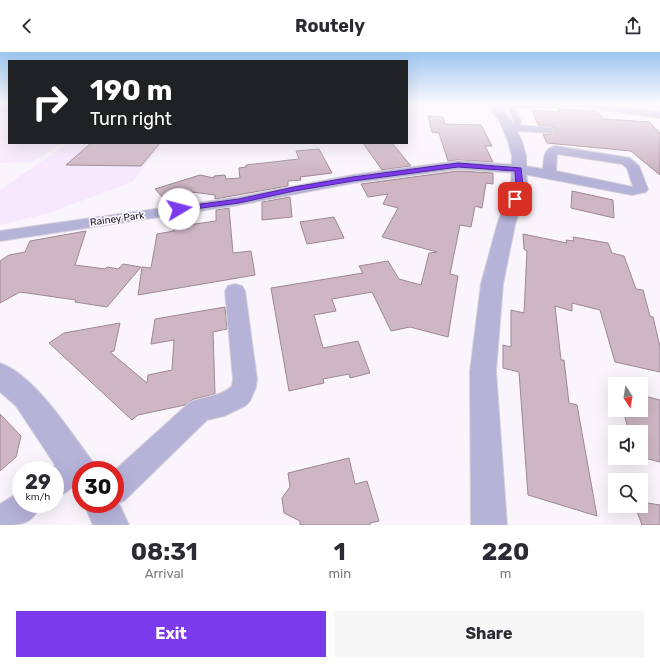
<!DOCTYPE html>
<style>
:root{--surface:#fff;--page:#f7f7f7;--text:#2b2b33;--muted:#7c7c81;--accent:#7c3aed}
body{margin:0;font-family:Rubik,sans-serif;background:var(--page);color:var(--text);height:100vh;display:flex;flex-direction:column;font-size:15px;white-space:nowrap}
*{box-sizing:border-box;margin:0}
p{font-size:13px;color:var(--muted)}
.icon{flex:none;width:22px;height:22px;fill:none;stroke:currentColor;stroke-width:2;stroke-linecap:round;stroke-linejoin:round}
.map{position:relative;height:473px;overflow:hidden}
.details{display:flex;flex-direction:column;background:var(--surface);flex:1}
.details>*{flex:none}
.hud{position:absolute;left:8px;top:8px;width:400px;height:84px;border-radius:0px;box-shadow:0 4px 16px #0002;background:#202124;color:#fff;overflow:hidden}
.needle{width:26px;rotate:168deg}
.tools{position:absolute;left:608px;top:325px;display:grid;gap:8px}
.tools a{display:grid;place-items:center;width:40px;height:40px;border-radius:0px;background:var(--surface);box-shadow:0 4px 16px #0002;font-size:20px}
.speed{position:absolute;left:12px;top:409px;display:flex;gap:8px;font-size:20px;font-weight:700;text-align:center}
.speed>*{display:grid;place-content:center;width:52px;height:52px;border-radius:50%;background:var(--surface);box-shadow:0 4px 16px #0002;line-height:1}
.speed small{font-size:10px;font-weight:400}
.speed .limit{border:6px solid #d22;background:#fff;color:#111}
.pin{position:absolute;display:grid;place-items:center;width:34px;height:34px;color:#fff;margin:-17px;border-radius:8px;box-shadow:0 2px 6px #0006}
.me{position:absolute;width:44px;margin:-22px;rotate:82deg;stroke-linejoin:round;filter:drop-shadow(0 0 3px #0008)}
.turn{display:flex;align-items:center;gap:14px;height:84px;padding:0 16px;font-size:18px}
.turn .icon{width:52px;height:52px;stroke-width:2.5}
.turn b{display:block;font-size:28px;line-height:34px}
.eta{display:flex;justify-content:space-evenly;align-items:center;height:68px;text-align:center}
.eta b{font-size:24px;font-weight:700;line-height:28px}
.button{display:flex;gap:8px;margin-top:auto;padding:8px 16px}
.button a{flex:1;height:46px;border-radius:0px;background:var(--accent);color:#fff;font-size:16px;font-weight:700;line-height:46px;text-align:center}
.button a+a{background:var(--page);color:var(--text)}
header{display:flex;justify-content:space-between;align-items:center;height:52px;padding:0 16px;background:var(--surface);font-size:18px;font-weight:700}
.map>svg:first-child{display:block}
.built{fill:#f8e8fe}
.building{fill:#ceb6c3;stroke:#9e8894}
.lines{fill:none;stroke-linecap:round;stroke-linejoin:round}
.service-casing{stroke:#d7d1d9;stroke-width:2}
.minor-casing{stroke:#d7d1d9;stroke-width:2}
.tertiary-casing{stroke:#d7d1d9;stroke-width:2}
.service{fill:#b6b3d9;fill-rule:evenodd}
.minor{fill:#b6b3d9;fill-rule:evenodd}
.tertiary{fill:#b6b3d9;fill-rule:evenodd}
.route{fill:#7c3aed;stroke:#51269a}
.labels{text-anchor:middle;stroke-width:3.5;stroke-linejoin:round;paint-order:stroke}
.far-street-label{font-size:10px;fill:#201b22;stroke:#faf4fc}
</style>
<header><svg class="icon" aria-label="back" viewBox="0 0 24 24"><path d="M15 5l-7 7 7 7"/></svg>Routely<svg class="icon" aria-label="share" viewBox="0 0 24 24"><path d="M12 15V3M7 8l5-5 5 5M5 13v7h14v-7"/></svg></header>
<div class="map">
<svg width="660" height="473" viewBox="0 0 660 473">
<rect width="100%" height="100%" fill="#faf4fc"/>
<g class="built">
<path d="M0 58H9V91H61L33 110 0 111Z"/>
<path d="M69 91H163L132 130 49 161 0 173V138Z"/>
</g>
<g class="building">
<path d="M558 57 596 59 604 67 649 70 660 81V123L631 99 547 91 543 82H550L555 77 549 74 538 73 532 58 560 60Z"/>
<path d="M428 64 443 65 445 72 481 73 492 94H485L493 110 458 108 448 109 439 81 432 80Z"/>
<path d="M91 91H160L141 114 66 113Z"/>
<path d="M363 91H392L411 114 382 118Z"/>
<path d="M319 97 332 121 300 125 301 128 288 129V134L215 147V143L192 140 166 149 155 137 200 123 214 126V124L225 123 226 127 240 126 239 116 246 115V113L299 107 296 99Z"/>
<path d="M458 119 493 121V132L486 131 482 156 475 154 471 175 460 173 450 222 458 224 448 285 410 275 391 279 372 240 332 247 336 259 314 263 323 296 358 289 370 321 350 326 349 322 323 327 324 331 289 339 271 236 363 221 359 214 388 209 399 227 421 233 429 201 437 200 382 185 398 156 383 152 388 142 368 145 361 132Z"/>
<path d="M572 139 613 148 614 166 571 156Z"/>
<path d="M290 145 292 165 262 168V150Z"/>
<path d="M229 156 233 201 251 199 255 223 138 243 142 215 151 216 157 182 174 179V177L181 176V174L216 169V158Z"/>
<path d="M334 165 344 186 307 192 300 170Z"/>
<path d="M86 179 75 213 105 217 107 215 118 217 123 212 141 215 107 255 75 250 76 248 20 240 0 251V209L9 203 25 200 30 189Z"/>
<path d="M523 182 567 191 566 188 574 189 573 185 608 191 612 201 624 204 636 237 643 238 650 264 653 265 660 295V320L615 310 600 258 572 251V259L555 254 561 308H564L569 351 577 353 597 464 528 443 519 320 503 316V293L511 295V258L524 261 527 199 524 197Z"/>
<path d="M225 255 227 277 213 280 215 342 194 347 185 353 138 363 132 368 49 291 64 281 120 271 114 299 110 300 147 331 148 323 172 318 174 288 151 292 155 267Z"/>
<path d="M641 343 660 348V410L641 405V380H629L623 358H641Z"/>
<path d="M0 362 21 384 16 405 0 419Z"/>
<path d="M349 406 355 432 367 429 379 469 370 471V473H300V469L284 461 282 446 290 435 288 421Z"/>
<path d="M641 450 660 453V473H642L635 454H641Z"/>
</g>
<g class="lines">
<g class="service-casing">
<g id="service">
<path d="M507 52H511L521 69 520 74 509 77 506 75 515 72Z"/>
<rect x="0" y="55" width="9" height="4"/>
</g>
</g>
<g class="minor-casing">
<g id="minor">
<path d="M490 52H572L567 55 494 56 491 55Z"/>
<path d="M576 52H599L660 60V66L581 55Z"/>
<path d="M510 73 549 75 554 78 549 81 506 78 505 76Z"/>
<path d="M555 94 630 106 639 114 648 137 646 140 632 143 518 121 458 117 353 131 239 153 0 189V179L239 145 353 123 458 109 518 113 543 117C544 106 543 97 555 94ZM557 102 622 112 627 116 633 135 556 119Z"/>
<path d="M235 232 242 234 245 239 257 327 256 335 250 349 245 354 224 364 207 368 125 448 115 453 114 452H115V418L189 351C203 344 221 345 232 334L233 327 225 239 228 234Z"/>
<path d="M76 401 86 405 90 415 89 418H81V429L65 441 55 445V418H49L66 405Z"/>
<path d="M21 439V452H41C32 473 22 473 0 473V452Z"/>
</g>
</g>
<g class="tertiary-casing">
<g id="tertiary">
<path d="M486 52H497L510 66 522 89 526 104 527 134 515 173 503 232 496 319 507 473H471L470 319 481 232 497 173 511 134 512 104 508 89 499 68Z"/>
<path d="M0 311C36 324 70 380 93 410L96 418H81V438L69 434 16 354 0 340Z"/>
<path d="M115 443 129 473H93L84 452H115Z"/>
</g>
</g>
<use href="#service" class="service"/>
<use href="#minor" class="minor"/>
<use href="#tertiary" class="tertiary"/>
</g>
<linearGradient id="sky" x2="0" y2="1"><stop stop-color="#9dc6f1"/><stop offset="0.44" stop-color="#fdfafe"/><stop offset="1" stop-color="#fdfafe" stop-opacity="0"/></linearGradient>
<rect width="660" height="118" fill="url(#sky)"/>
<path class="route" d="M458 111 521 116 523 134 518 147 515 149 512 147 516 134 515 119 458 115 353 129 294 139 239 151 179 159 176 157 179 155 239 147 294 135 353 125Z"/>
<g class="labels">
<g class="far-street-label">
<text transform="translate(117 166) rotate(-8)" y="4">Rainey Park</text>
</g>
</g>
</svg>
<div class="tools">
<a><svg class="needle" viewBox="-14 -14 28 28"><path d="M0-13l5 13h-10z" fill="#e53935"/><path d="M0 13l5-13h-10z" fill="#7c7c81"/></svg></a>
<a><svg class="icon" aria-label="sound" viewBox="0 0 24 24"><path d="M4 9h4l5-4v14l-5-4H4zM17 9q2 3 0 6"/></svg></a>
<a><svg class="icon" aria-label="search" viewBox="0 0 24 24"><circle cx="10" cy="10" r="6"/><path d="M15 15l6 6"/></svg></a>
</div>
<div class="speed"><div>29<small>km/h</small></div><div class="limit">30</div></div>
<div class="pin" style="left:515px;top:147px;background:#d93025"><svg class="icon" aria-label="arrive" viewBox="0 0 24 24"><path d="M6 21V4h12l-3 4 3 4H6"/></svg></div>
<svg class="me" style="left:179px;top:157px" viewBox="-20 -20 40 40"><circle r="19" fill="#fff"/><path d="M0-13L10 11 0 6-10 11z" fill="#7c3aed"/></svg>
<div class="hud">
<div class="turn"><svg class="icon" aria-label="right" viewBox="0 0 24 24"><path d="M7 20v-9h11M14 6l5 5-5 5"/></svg><div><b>190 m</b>Turn right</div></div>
</div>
</div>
<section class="details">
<div class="eta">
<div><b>08:31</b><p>Arrival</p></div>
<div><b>1</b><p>min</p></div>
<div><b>220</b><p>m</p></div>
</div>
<div class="button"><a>Exit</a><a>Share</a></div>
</section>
